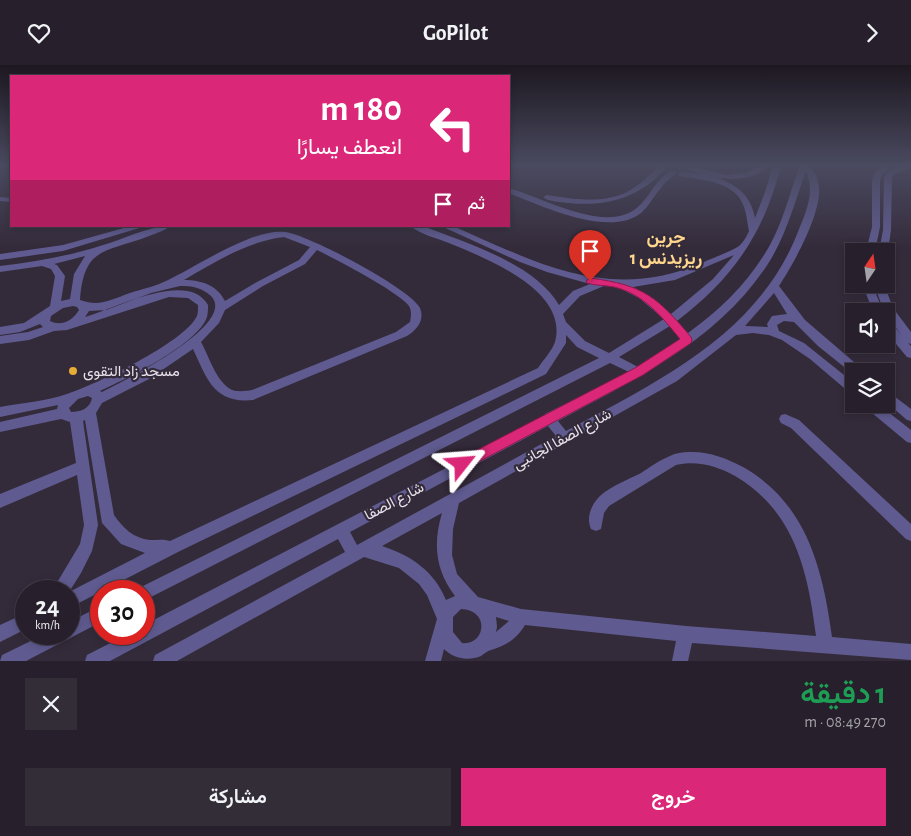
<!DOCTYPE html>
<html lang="ar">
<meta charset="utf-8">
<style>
:root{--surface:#27202c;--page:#332d38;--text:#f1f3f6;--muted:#a4a3a9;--line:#433e48;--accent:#db2777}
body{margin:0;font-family:"Alegreya Sans",Vazirmatn,sans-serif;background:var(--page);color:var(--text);direction:rtl;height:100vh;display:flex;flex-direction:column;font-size:19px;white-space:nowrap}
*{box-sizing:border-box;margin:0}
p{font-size:16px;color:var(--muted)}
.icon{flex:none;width:28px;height:28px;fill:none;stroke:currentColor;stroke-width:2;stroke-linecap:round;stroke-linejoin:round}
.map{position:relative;height:596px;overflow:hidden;direction:ltr}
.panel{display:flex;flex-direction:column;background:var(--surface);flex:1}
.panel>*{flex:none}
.banner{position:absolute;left:10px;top:10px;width:500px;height:152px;border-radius:0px;box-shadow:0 2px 8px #0003,0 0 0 1px var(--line);direction:rtl;background:#db2777;color:#fff;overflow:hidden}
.needle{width:32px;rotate:13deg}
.controls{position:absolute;left:845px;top:178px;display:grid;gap:10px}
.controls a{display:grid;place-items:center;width:50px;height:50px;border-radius:0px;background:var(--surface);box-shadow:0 2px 8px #0003,0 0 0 1px var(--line);font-size:25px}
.speed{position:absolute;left:15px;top:515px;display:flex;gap:10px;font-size:25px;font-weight:700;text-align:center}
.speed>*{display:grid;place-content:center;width:65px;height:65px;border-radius:50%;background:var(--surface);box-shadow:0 2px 8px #0003,0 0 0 1px var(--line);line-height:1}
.speed small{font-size:12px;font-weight:400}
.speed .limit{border:8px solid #d22;background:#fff;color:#111}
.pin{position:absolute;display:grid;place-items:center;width:42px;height:42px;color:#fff;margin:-51px -21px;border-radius:50% 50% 50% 0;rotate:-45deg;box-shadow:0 0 5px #0007}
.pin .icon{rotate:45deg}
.me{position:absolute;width:55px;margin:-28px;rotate:62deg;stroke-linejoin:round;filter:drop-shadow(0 0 4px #0008)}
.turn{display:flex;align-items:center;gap:18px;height:105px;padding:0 25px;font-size:22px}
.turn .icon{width:65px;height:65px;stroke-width:2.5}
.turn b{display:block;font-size:35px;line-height:42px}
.then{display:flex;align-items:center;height:48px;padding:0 25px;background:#0003;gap:10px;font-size:19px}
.round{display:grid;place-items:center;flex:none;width:52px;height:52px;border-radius:0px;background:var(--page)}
.summary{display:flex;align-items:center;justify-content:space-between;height:85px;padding:0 25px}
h1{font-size:30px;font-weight:600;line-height:38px;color:#1e9e55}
.button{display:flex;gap:10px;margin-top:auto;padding:10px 25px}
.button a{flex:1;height:58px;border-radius:0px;background:var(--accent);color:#fff;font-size:20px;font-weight:600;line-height:58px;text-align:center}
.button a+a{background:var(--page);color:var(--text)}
header{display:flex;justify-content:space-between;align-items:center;height:65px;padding:0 25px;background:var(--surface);font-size:22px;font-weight:600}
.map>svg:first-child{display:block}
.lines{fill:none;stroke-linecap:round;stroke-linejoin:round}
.street{fill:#5f5b90;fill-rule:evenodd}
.route{fill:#db2777;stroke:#8e194d}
.poi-dot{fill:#e6ac36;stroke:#342b3a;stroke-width:2}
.labels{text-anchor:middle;stroke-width:4.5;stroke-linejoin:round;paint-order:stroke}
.poi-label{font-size:15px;fill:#e8e2ec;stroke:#342b3a;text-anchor:start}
.street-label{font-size:15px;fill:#e8e2ec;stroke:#342b3a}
.quarter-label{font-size:18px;font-weight:bold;fill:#fdd58d;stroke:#342b3a}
</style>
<header><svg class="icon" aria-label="forward" viewBox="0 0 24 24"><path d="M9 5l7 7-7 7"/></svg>GoPilot<svg class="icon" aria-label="heart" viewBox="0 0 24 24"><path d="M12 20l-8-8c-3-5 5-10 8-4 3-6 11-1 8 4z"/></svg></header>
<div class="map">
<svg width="911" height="596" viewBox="0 0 911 596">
<rect width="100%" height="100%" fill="#342b3a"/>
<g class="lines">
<g class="street">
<path d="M660 100 667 102C641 132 608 142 569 138 561 137 549 137 543 132L547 130C572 134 603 139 627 127 640 120 650 110 660 100Z"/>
<path d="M683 100 727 110 745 108 761 100H768C758 115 734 115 717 113 738 120 751 131 755 153L765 127 773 100H781C764 169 733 213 677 256L688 268C723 243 755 211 774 172 785 149 791 124 800 100H809C814 106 818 113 819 121 822 148 794 198 779 221L805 255 861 303 863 306H854L853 309 818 281 794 257 784 256 777 260 779 266 804 278 854 318V330L850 328 810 294 782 275 769 270 753 268 736 270 677 316 459 438 453 464 452 490 457 509 478 532 521 544 686 561 816 571C808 507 795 446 735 411 717 401 697 395 676 400L609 441 604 448 601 464 596 466 591 464C586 453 591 441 598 433 607 423 629 414 641 408 650 402 660 395 670 391 676 388 682 387 689 387 708 386 726 393 743 402 807 438 823 505 832 572L911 579V595L692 578 688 596H672L676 576 525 560C516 575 506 580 491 585 487 586 484 589 481 591 468 596 454 594 444 584L441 596H425L437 554 427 530 419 519 399 503 364 492 177 596H153L155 590 345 487 338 474 110 596H85L87 590 128 569H144V560L544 352 545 349 629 307 610 298 149 533 144 536V526H137L139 523 599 293 577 282 566 270V278L546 309 180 486 69 543V527L145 488 121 479 102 458 85 355 83 356 98 460 92 486 81 508 69 527 52 526 80 479 84 460 77 410 0 443V429L76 398 70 357 61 354 0 367V357L57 344 58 340 0 352V342C22 338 46 336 67 329 96 319 184 278 197 251 198 248 198 243 198 240L188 233 169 232 67 265 54 266 29 275 0 279V271L28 267 43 262 40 259 20 267 0 270V262L24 258 50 241 55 211 51 204 42 201 0 207V201C35 197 69 191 103 180 125 174 148 161 170 161 165 166 156 168 149 171 105 188 84 181 80 235 100 242 110 235 130 228 142 224 156 221 166 216 196 202 253 163 285 167 307 169 411 224 420 243 425 255 417 265 407 271L253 335C214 339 207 314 193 284L149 314 102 338 96 348 114 450C123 463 133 473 150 475 157 475 164 474 170 476L538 303C543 295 552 286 555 277 569 225 485 193 449 178 436 173 420 169 410 161H423C466 178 534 198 559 240L573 226 590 219 547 207 520 197 441 161H453C539 199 610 238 704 197 712 193 736 185 741 179 745 175 747 170 749 166 747 158 747 150 744 142 736 116 701 115 679 111L678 109 682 107 700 109 683 103ZM806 106C815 126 807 145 799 164 760 269 658 316 566 366L558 356C636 314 723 273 771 194 787 167 795 136 806 106ZM284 172 310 182 299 195 257 217 225 236C217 220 201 215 184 215 215 197 248 176 284 172ZM317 185C335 194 399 227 409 241 412 246 411 252 410 257L396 267 252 325C246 326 238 327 232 325 216 317 209 291 201 277L219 258 225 245 263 221 305 199ZM734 190 713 214 671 249 654 234 633 222 675 215ZM85 191 74 209 70 234 61 236 65 211 57 200 54 199ZM180 221C192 221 201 222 211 231 239 259 120 318 102 327L100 326C126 314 198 279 207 252 208 248 208 243 208 240 188 204 114 244 85 252L89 246 106 245 151 228ZM604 221 617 222 639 233 664 254 609 288 585 276 566 257 563 249 580 231ZM774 228 787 249 772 251 767 259 768 262 745 261ZM73 241 77 242 79 245C73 255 62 262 50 256L51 251 63 243ZM670 261 680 274 638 302 619 292ZM88 331 92 333C90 344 80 347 71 347L69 343 78 334ZM548 361 556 371 357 480 350 467ZM442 448C433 478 435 505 455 531L446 535C434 506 412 491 382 481ZM461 544C491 545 485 581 462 578L453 567V552ZM496 552 509 556 496 567 497 562Z"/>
<path d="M885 100H893L882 110 880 116V162L875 186H866L872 162V116L875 107Z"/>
<path d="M903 100H911V102L895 109 892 112 891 165 888 186 886 188V186H879L883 165 884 112 889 105Z"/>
<path d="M670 106 677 108C671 113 665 117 660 124 654 131 649 141 641 148 610 173 541 141 509 128V123C541 132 602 167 634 145 649 135 654 116 670 106Z"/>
<path d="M0 132 11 133V137L0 136Z"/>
<path d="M131 161H146L63 186 0 195V189L63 180Z"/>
<path d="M862 219H872L883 246H873Z"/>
<path d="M874 219H884L893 243 911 267V279L908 278 911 281V293L907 292 886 267V255L890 256 902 271 886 249V246L883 244Z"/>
<path d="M886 325 911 344V356L907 355 886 337Z"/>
<path d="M864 339H878L911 365V378L907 377 866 343Z"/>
<path d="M785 349 799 355 911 459V476L906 474 791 363 781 358 779 354 781 350Z"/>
<path d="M101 541V557L26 596H0L2 590 45 569H69V557Z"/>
<path d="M26 548V564L0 577V560Z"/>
</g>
</g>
<linearGradient id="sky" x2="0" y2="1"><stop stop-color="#1d1820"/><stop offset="0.55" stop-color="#4a4a60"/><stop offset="1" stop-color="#4a4a60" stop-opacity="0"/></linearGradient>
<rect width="911" height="183" fill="url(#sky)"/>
<path class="route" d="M590 213C644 220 657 232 691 272L692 275 691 278 643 310 467 403 462 405 458 403 456 399 458 395 635 303 680 274C662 252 644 229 614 222 605 220 596 221 587 218L586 216Z"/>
<circle class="poi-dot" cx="73" cy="306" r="5"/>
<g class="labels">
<g class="poi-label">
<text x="83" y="311">مسجد زاد التقوى</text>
</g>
<g class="street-label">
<text transform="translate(562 374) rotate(-29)" y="5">شارع الصفا الجانبى</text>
<text transform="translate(394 436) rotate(-28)" y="5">شارع الصفا</text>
</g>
<g class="quarter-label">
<text x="666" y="178">جرين<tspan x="666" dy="21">ريزيدنس 1</tspan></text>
</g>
</g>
</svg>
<div class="controls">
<a><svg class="needle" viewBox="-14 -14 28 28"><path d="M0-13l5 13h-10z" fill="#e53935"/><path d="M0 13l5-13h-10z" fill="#a4a3a9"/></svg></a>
<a><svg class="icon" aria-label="sound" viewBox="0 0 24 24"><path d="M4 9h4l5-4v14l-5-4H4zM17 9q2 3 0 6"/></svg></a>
<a><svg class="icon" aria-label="layers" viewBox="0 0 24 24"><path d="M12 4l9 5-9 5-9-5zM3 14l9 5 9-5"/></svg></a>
</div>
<div class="speed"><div>24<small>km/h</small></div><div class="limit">30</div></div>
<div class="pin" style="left:590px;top:216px;background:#d93025"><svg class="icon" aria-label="arrive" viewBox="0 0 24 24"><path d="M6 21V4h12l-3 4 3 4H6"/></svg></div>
<svg class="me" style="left:462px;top:399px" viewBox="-20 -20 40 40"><path d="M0-17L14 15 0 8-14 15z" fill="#db2777" stroke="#fff" stroke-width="4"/></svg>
<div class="banner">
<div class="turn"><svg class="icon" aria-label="left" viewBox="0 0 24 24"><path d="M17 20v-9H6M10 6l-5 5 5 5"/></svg><div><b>180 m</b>انعطف يسارًا</div></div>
<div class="then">ثم<svg class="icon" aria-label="arrive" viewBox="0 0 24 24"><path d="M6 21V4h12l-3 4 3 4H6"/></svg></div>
</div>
</div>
<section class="panel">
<div class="summary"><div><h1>1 دقيقة</h1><p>270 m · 08:49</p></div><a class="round"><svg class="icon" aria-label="close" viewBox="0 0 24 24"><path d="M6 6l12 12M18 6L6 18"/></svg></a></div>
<div class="button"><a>خروج</a><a>مشاركة</a></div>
</section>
